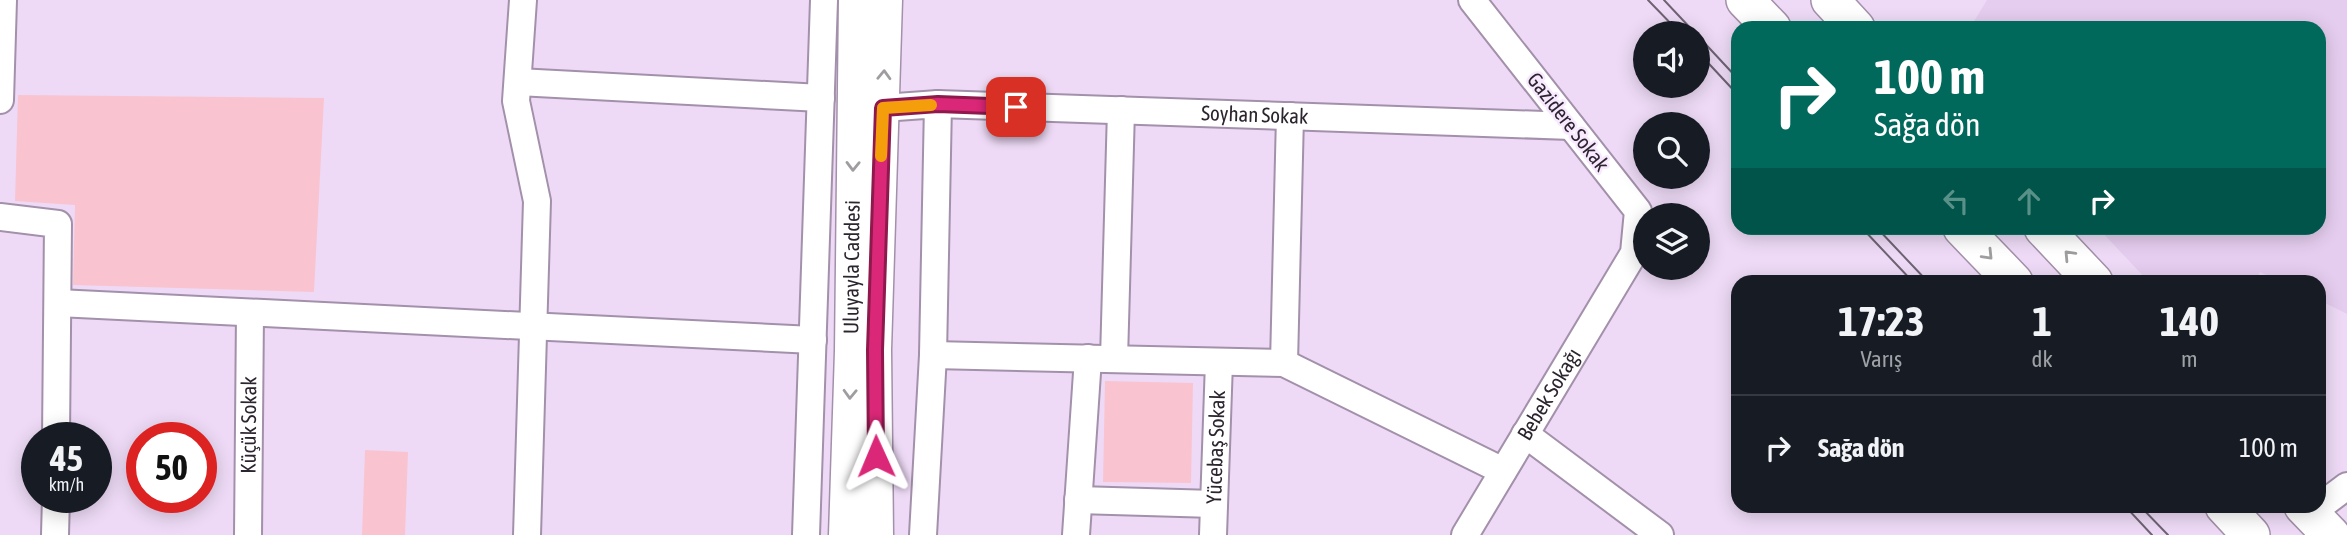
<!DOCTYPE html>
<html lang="tr">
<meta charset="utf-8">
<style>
:root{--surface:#171b24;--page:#20242c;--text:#f1f3f6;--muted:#9ea1a6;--line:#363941}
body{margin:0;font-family:"Asap Condensed",sans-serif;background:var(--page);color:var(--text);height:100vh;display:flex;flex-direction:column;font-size:26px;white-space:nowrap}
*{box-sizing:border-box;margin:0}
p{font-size:23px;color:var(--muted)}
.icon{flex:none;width:38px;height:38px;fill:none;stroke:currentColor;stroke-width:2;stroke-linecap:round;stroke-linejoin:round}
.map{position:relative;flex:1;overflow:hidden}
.side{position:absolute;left:1731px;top:275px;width:595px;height:238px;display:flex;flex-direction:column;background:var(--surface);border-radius:21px;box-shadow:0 4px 18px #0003}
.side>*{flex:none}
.banner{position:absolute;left:1731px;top:21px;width:595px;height:214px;border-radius:21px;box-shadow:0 4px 18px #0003;background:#00695c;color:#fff;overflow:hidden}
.buttons{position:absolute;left:1633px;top:21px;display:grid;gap:14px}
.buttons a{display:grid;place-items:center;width:77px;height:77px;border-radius:50%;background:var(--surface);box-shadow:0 4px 18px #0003;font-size:35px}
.speed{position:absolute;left:21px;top:422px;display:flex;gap:14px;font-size:35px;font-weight:700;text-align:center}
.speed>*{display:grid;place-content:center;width:91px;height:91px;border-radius:50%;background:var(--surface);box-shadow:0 4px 18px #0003;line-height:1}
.speed small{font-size:18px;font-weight:400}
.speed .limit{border:10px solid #d22;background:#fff;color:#111}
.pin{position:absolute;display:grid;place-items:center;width:60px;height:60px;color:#fff;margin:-30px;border-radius:14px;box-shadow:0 4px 10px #0006}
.me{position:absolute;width:77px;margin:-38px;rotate:359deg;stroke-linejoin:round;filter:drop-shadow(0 0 5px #0008)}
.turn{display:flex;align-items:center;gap:24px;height:147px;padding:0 28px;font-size:32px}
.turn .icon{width:91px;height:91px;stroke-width:2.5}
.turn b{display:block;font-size:49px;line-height:60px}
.lanes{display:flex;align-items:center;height:66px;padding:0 28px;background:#0003;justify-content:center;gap:35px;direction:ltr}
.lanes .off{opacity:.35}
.eta{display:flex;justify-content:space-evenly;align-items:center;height:119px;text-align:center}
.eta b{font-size:42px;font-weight:700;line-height:49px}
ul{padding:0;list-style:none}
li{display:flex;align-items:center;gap:21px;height:105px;padding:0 28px;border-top:2px solid var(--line)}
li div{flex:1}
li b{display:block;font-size:26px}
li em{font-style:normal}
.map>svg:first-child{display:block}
.built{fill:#e5cdef}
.green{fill:#f9c4cf}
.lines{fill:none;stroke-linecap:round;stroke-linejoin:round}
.minor-casing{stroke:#a390aa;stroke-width:30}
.major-casing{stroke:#a390aa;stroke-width:35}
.highway-casing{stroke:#a390aa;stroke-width:40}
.minor{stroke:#fff;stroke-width:26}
.major{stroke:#fff;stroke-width:32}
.highway{stroke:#fff;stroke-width:37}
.tram{stroke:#6e6373;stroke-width:2}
.oneway{stroke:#a09da1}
.route-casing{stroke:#8e194d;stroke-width:18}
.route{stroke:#db2777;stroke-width:12}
.slow{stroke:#f59e0b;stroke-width:12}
.labels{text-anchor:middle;stroke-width:5;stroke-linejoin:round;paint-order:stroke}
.street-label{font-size:21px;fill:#2c252f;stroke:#f9e9ff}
</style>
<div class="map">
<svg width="2347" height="535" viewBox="0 0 2347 535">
<rect width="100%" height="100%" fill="#eedaf6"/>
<path class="built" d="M1987 0H2347V314L2319 300V282H2281L2260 272 2255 282H2149L2098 228H2319V28H1970Z"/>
<g class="green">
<path d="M18 95 324 98 314 292 73 285 75 205 15 201Z"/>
<path d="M1105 381 1193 383 1191 483 1103 482Z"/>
<path d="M365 450 408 452 405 535H362Z"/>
</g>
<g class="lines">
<g class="minor-casing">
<g id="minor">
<path d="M523 0 516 101 537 201 527 535"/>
<path d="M518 82 821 98"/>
<path d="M0 100 3 0"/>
<path id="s1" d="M938 104 1571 126"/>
<path d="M883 108 938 104 933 355 923 535"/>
<path d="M0 217 58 224 56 438"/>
<path d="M58 303 813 340"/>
<path d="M933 355 1284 363 1503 471"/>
<path d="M1114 359 1121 110"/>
<path d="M1284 363 1290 116"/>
<path d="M1525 434 1660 535"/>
<path d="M1078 500 1214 504"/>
<path d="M2311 513 2347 486"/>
<path d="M55 535 56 497"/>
<path id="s2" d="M248 535 250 313"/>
<path d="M806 535 824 0"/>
<path d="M1076 535 1088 358"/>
<path id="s3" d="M1213 535 1219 362"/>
<path id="s4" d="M1465 535 1634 253 1638 211 1472 0"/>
</g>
</g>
<g class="major-casing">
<g id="major">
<path id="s5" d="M845 535 851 351 855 0"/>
<path d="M877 535 875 350 886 0"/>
</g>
</g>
<g class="highway-casing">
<g id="highway">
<path d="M1745 0 1772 28"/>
<path d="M1830 0 1856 28"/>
<path d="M1962 228 2014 282"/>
<path d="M2043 228 2094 282"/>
<path d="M2224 506 2251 535"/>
<path d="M2303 506 2331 535"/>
</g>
</g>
<use href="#minor" class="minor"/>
<use href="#major" class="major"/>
<use href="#highway" class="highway"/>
<g class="tram">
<path d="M1648 0 1680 33"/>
<path d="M1664 0 1695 33"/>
<path d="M1698 36 1738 79"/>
<path d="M1698 52 1738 95"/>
<path d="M1862 228 1913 282"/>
<path d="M1877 228 1928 282"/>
<path d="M2125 506 2152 535"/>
<path d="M2140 506 2168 535"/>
</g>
</g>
<defs><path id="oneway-chevron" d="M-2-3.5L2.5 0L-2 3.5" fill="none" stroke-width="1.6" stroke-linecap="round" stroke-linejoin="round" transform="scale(1.75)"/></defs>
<g class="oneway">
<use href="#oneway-chevron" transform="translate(884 75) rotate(-88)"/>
<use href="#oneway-chevron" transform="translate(853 166) rotate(91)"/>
<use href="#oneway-chevron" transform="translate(1988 255) rotate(46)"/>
<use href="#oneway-chevron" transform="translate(2069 255) rotate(-133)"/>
<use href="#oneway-chevron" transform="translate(850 394) rotate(92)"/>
</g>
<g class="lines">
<g class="route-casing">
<path id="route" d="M876 456 875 350 883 108 938 104 1016 107"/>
</g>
<use href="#route" class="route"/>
<path class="slow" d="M881 156 883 108 931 105"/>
</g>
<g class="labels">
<g class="street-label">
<text dy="7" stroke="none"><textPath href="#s1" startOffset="317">Soyhan Sokak</textPath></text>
<text transform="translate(1568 122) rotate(52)" y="7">Gazidere Sokak</text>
<text dy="7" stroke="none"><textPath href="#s5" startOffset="268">Uluyayla Caddesi</textPath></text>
<text dy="7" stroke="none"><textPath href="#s4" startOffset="164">Bebek Sokağı</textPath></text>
<text dy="7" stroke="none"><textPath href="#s2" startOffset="110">Küçük Sokak</textPath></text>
<text dy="7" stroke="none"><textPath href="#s3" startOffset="88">Yücebaş Sokak</textPath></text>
</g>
</g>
</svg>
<div class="buttons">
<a><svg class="icon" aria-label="sound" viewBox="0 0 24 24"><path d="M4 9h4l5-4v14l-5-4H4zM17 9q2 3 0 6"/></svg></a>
<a><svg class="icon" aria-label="search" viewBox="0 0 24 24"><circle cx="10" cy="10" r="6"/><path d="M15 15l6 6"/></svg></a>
<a><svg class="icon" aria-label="layers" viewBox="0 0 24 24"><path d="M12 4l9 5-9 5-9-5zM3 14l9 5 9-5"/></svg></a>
</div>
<div class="speed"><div>45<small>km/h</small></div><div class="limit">50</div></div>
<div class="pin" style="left:1016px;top:107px;background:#d93025"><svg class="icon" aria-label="arrive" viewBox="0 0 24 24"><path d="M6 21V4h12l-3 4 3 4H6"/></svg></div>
<svg class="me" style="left:876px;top:456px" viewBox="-20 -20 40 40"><path d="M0-17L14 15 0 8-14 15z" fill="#db2777" stroke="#fff" stroke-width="4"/></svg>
<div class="banner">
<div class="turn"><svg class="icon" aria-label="right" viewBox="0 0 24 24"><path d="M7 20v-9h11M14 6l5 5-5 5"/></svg><div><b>100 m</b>Sağa dön</div></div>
<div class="lanes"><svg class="icon off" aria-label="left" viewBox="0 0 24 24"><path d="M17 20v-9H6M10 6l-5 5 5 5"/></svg><svg class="icon off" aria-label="ahead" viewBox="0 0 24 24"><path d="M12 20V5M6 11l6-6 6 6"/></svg><svg class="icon" aria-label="right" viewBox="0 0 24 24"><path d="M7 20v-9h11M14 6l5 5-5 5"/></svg></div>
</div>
<section class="side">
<div class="eta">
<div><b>17:23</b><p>Varış</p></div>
<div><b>1</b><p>dk</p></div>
<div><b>140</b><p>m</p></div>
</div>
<ul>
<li><svg class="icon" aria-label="right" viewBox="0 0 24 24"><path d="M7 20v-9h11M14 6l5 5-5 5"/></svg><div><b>Sağa dön</b></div><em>100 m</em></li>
</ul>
</section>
</div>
